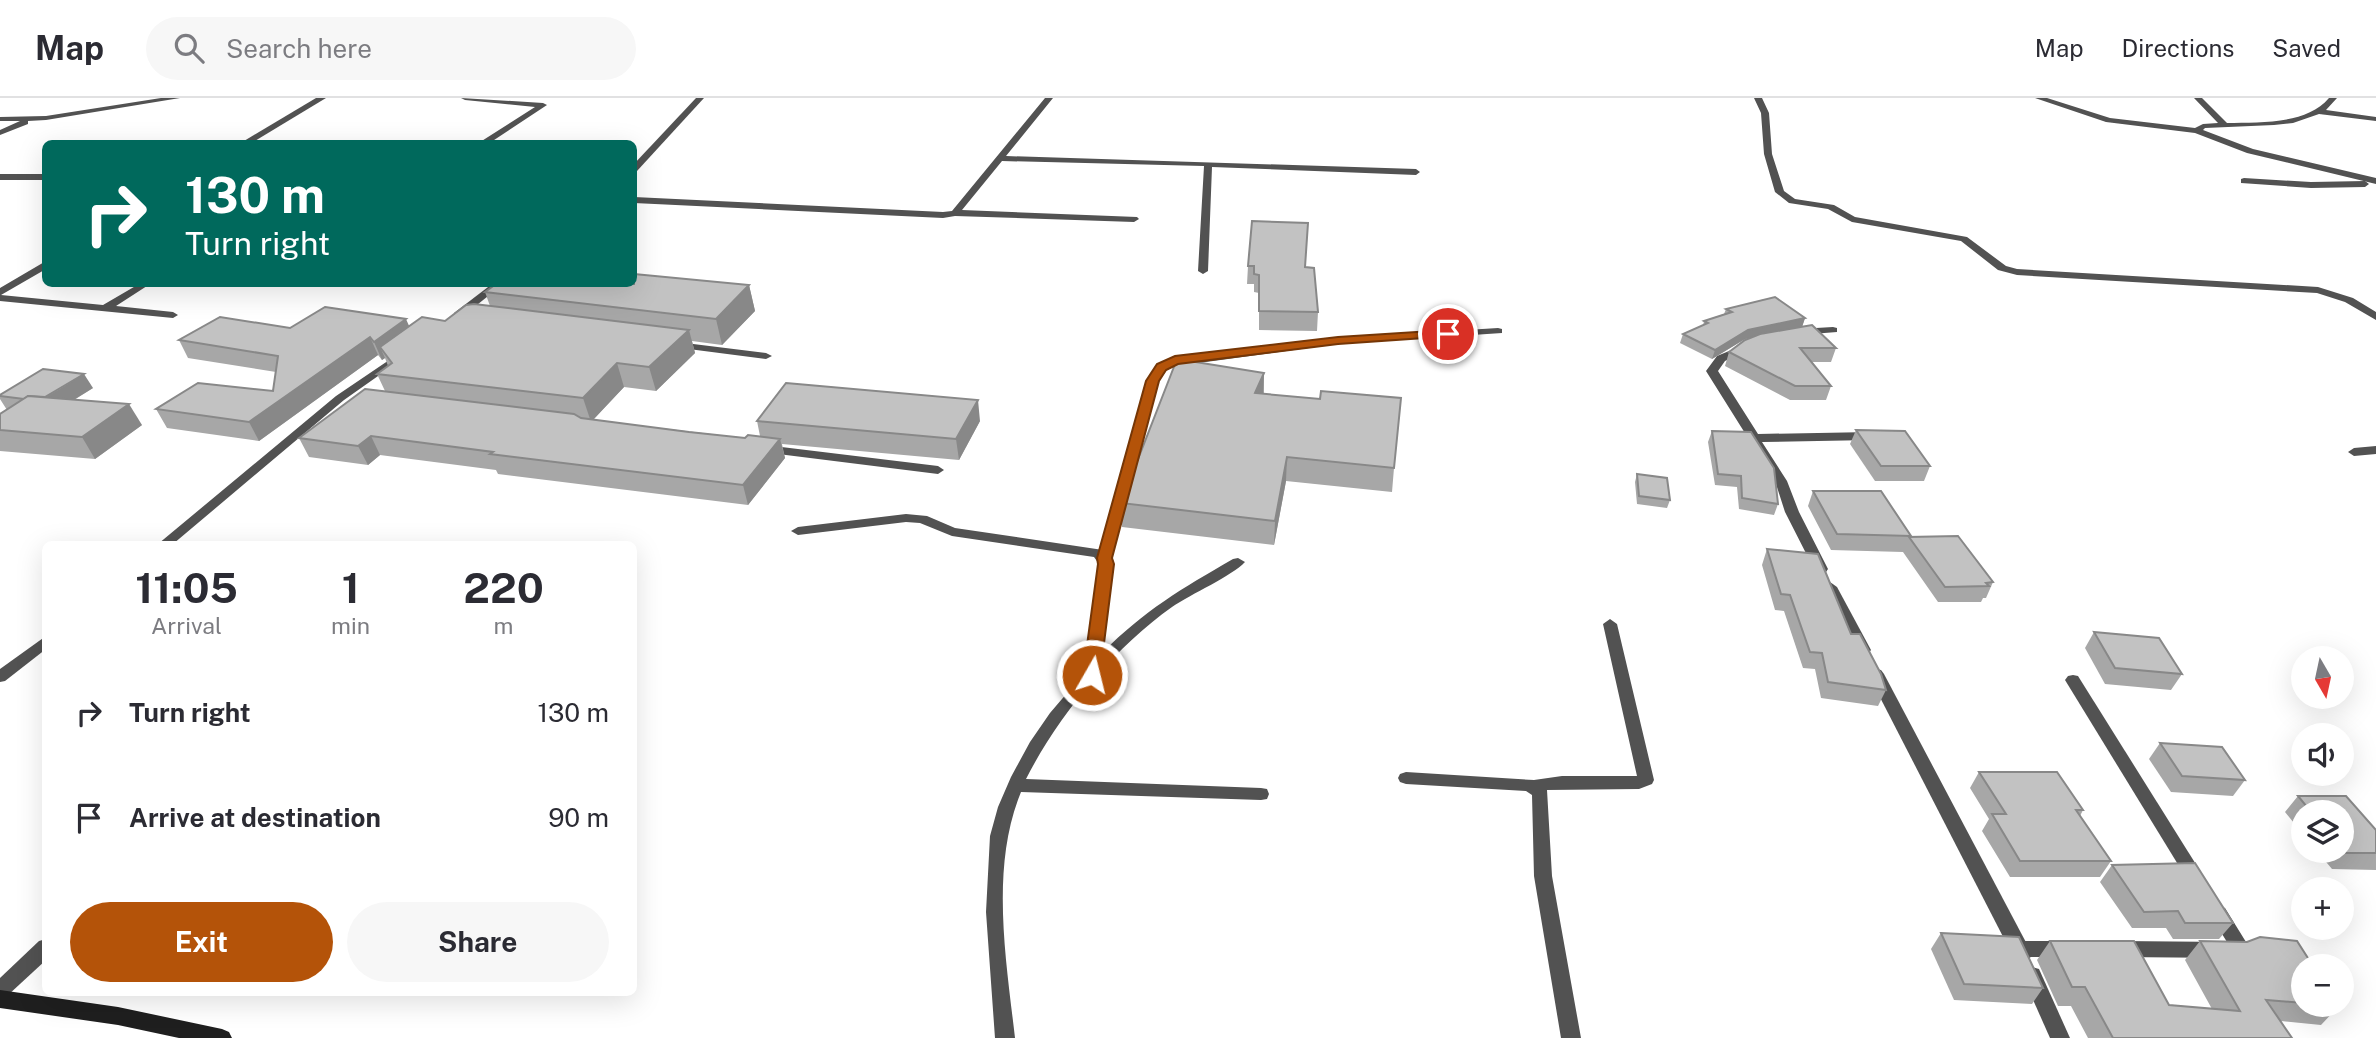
<!DOCTYPE html>
<meta charset="utf-8">
<style>
:root{--surface:#fff;--page:#f7f7f7;--text:#2b2b33;--muted:#7c7c81;--line:#e1e1e2;--accent:#b45309}
body{margin:0;font-family:"Public Sans",sans-serif;background:var(--page);color:var(--text);height:100vh;display:flex;flex-direction:column;font-size:26px;white-space:nowrap}
*{box-sizing:border-box;margin:0}
p{font-size:23px;color:var(--muted)}
.icon{flex:none;width:38px;height:38px;fill:none;stroke:currentColor;stroke-width:2;stroke-linecap:round;stroke-linejoin:round}
.map{position:relative;flex:1;overflow:hidden}
.panel{position:absolute;left:42px;top:443px;width:595px;height:455px;display:flex;flex-direction:column;background:var(--surface);border-radius:10px;box-shadow:0 7px 28px #0002}
.panel>*{flex:none}
.hud{position:absolute;left:42px;top:42px;width:595px;height:147px;border-radius:10px;box-shadow:0 7px 28px #0002;background:#00695c;color:#fff;overflow:hidden}
.needle{width:46px;rotate:171deg}
.tools{position:absolute;left:2291px;top:548px;display:grid;gap:14px}
.tools a{display:grid;place-items:center;width:63px;height:63px;border-radius:50%;background:var(--surface);box-shadow:0 7px 28px #0002;font-size:35px}
.pin{position:absolute;display:grid;place-items:center;width:60px;height:60px;color:#fff;margin:-30px;border:4px solid #fff;border-radius:50%;box-shadow:0 2px 7px #0007}
.me{position:absolute;width:77px;margin:-38px;rotate:8deg;stroke-linejoin:round;filter:drop-shadow(0 0 5px #0008)}
.turn{display:flex;align-items:center;gap:24px;height:147px;padding:0 28px;font-size:32px}
.turn .icon{width:91px;height:91px;stroke-width:2.5}
.turn b{display:block;font-size:49px;line-height:60px}
.eta{display:flex;justify-content:space-evenly;align-items:center;height:119px;text-align:center}
.eta b{font-size:42px;font-weight:700;line-height:49px}
.action{display:flex;gap:14px;margin-top:auto;padding:14px 28px}
.action a{flex:1;height:80px;border-radius:42px;background:var(--accent);color:#fff;font-size:28px;font-weight:700;line-height:80px;text-align:center}
.action a+a{background:var(--page);color:var(--text)}
ul{padding:0;list-style:none}
li{display:flex;align-items:center;gap:21px;height:105px;padding:0 28px}
li div{flex:1}
li b{display:block;font-size:26px}
li em{font-style:normal}
header{display:flex;align-items:center;gap:42px;box-sizing:border-box;height:98px;padding:0 35px;background:var(--surface);border-bottom:2px solid var(--line)}
header strong{font-size:33px}
nav{display:flex;gap:38px;margin-inline-start:auto;font-size:24px}
.search{width:490px;height:63px;background:var(--page);display:flex;align-items:center;gap:18px;box-sizing:border-box;padding:0 24px;border-radius:38px;color:var(--muted);font-size:26px}
.map>svg:first-child{display:block}
.lines{fill:none;stroke-linecap:round;stroke-linejoin:round}
.lane{fill:#525252;fill-rule:evenodd}
.street{fill:#525252;fill-rule:evenodd}
.secondary{fill:#1f1f1f;fill-rule:evenodd}
.wall{fill:#a7a7a7}
.shaded-wall{fill:#888}
.building{fill:#c2c2c2;stroke:#888;stroke-width:2}
.route{fill:#b45309;stroke:#753606;stroke-width:2}
</style>
<header>
<strong>Map</strong>
<div class="search"><svg class="icon" aria-label="search" viewBox="0 0 24 24"><circle cx="10" cy="10" r="6"/><path d="M15 15l6 6"/></svg>Search here</div>
<nav><a>Map</a><a>Directions</a><a>Saved</a></nav>
</header>
<div class="map">
<svg width="2376" height="940" viewBox="0 0 2376 940">
<rect width="100%" height="100%" fill="#fff"/>
<g class="lines">
<g class="lane">
<path d="M1498 230 1502 231V235L1338 246 1169 269 1159 283 1111 460 1104 464 1097 460 1147 283 1161 264 1338 240Z"/>
<path d="M677 244 766 255 772 258 766 261 673 249V245Z"/>
<path d="M765 347 938 368 944 372 938 376 761 354 759 351Z"/>
<path d="M2073 577 2078 578 2202 776 2205 781 2202 786 2196 788 2190 786 2065 582 2068 578Z"/>
<path d="M2218 807 2225 810 2246 844 2244 855 2231 860 2119 859 2112 857 2110 851 2112 845 2119 843 2227 844 2209 815 2211 810Z"/>
<path d="M2019 843H2063L2070 845 2072 851 2070 857 2063 859H2019L2012 857 2010 851 2012 845Z"/>
</g>
<g class="street">
<path d="M161 0H180L46 22 28 23V26L0 37V32L20 23H0V19L46 18Z"/>
<path d="M316 0H326L250 46H239Z"/>
<path d="M461 0 543 5 547 7 488 46H477L535 9 465 2Z"/>
<path d="M696 0H704L637 73 634 74V66Z"/>
<path d="M1045 0H1053L1006 58 1416 71 1420 74 1416 77 1212 69 1208 173 1203 176 1198 173 1204 68 1002 63 962 112 1137 119 1139 121 1134 124 955 118 943 120 634 105V99L943 114 952 113Z"/>
<path d="M1754 0H1762L1769 15 1772 56 1784 93 1795 101 1834 107 1855 119 1967 139 2006 168 2017 171 2318 189 2353 200 2376 214V222L2345 204 2317 195 2017 177 1998 172 1961 143 1852 124 1828 111 1789 105 1775 94 1764 56 1761 15Z"/>
<path d="M2035 0H2047L2110 20 2195 30 2203 26 2218 25 2194 0H2202L2227 25C2260 24 2306 27 2329 0H2337L2326 12 2376 19V23L2319 16 2293 25 2274 27 2205 30 2203 32 2253 51 2376 80V86L2247 55 2195 35 2106 24Z"/>
<rect x="0" y="76" width="46" height="6"/>
<path d="M2244 80 2311 84 2365 83 2369 86 2365 89 2311 90 2241 85V81Z"/>
<path d="M46 163V171L1 197 103 207 139 186H150L116 208 173 214 178 217 173 220 0 203V190Z"/>
<path d="M492 186H503L462 219H454V215Z"/>
<path d="M1833 229 1837 230V234L1799 237 1794 234 1799 231Z"/>
<path d="M1746 246 1750 247V251L1725 263 1718 273 1758 336 1871 334 1877 338 1871 342 1762 344 1787 383 1799 414 1828 471 1826 474H1816L1814 471 1785 414 1775 383 1706 273 1717 258Z"/>
<path d="M401 254 407 257 405 259 344 302 173 446H158L336 298Z"/>
<path d="M2376 348V356L2354 358 2348 354 2354 350Z"/>
<path d="M906 416 927 418 955 430 1103 452 1113 466 1102 555C1145 512 1181 491 1233 461L1238 460 1245 464C1232 478 1191 496 1172 509 1114 550 1058 618 1026 681L1261 690 1267 691 1269 696 1267 701 1261 702 1021 694C990 769 1006 861 1015 940H995L986 814 990 738 998 709 1011 679 1030 644 1050 615 1085 574 1099 466 1094 459 952 438 920 425 906 424 798 437 791 433 798 429Z"/>
<path d="M1830 484 1837 489 1871 552 1868 556H1858L1855 552 1823 489Z"/>
<path d="M1610 521 1617 526 1654 682 1652 686 1639 691 1547 692 1552 778 1581 940H1561L1534 778 1532 697 1526 693 1406 686 1400 684 1398 680 1400 676 1406 674 1534 682 1562 678H1637L1603 526Z"/>
<path d="M46 538V551L5 583 0 584V571Z"/>
<path d="M1876 571 1881 572 1884 576 2029 850 2032 856 2029 862 2022 864 2015 862 1868 576 1871 572Z"/>
<path d="M46 841V862L7 898 0 901V880L39 843Z"/>
<path d="M2032 869 2039 871 2070 940H2050L2022 877 2025 871Z"/>
</g>
<path class="secondary" d="M0 892 118 909 222 931 229 934 232 940H179L118 927 0 910Z"/>
</g>
<g class="wall">
<path d="M1248 168 1305 169 1318 214 1317 233 1259 232V195L1254 194V186H1247Z"/>
<path d="M749 187 755 213 722 247 692 243 695 255 656 293 624 289 593 322 745 340 760 338 757 323H980L959 362 782 346 785 360 748 407 498 376 496 372 380 357 368 367 309 359 299 340 385 293 377 276 388 268 385 260 382 262 378 257 259 343 167 330 156 311 273 293 276 274 188 260 179 242 290 230 409 228 445 223 490 208 485 194Z"/>
<path d="M1726 211 1805 220 1802 229 1836 250 1831 264H1811L1831 288 1826 302H1790L1725 268 1729 254 1750 240 1745 241 1712 261 1680 245 1683 236 1703 228 1704 223 1724 216Z"/>
<path d="M1264 275V296L1394 370 1392 394 1286 383 1274 447 1122 429 1121 405Z"/>
<path d="M93 290 74 302 142 327 95 361 0 353V316L7 312 0 301V297Z"/>
<path d="M1856 332 1930 368 1924 383H1875L1850 346Z"/>
<path d="M1712 333 1778 406 1774 417 1739 411 1737 389 1715 387 1708 344Z"/>
<path d="M1637 376 1670 402 1667 410 1637 406 1635 384Z"/>
<path d="M1813 393 1911 438 1993 484 1986 500H1983L1981 504H1938L1903 454 1831 452 1808 408Z"/>
<path d="M1767 451 1851 536 1886 592 1878 608 1821 600 1815 571 1803 570 1784 513 1775 512 1762 467Z"/>
<path d="M2094 534 2182 576 2171 592 2105 586 2085 550Z"/>
<path d="M2160 645 2245 682 2233 698 2171 694 2149 661Z"/>
<path d="M1979 674 2083 712 2080 718 2111 763 2100 779H2010L1982 733 1989 721 1970 690Z"/>
<path d="M2298 698H2346L2376 732V772L2332 771 2316 752H2342V714H2303V736L2285 714Z"/>
<path d="M2112 767 2233 825 2219 841H2173L2166 830H2132L2100 784Z"/>
<path d="M1941 835 2043 890 2032 906 1954 902 1931 851Z"/>
<path d="M2050 843 2169 907 2212 911 2185 862 2200 843 2303 868V906H2338L2339 908 2321 927 2281 923 2292 940H2088L2071 908H2058L2037 862Z"/>
</g>
<g class="shaded-wall">
<path d="M749 187 755 213 722 247 716 221Z"/>
<path d="M1805 220 1802 229 1745 241 1712 261 1715 252 1748 232Z"/>
<path d="M406 221 414 239 380 249 385 260 382 262 374 244Z"/>
<path d="M689 232 695 255 656 293 649 269Z"/>
<path d="M370 239 378 257 259 343 249 324Z"/>
<path d="M617 265 624 289 591 324 583 300Z"/>
<path d="M1264 275 1263 298 1255 295Z"/>
<path d="M84 276 93 290 49 317 40 303Z"/>
<path d="M978 302 980 323 959 362 956 341Z"/>
<path d="M129 306 142 327 95 361 82 339Z"/>
<path d="M371 338 380 357 368 367 358 348Z"/>
<path d="M780 341 785 360 748 407 743 387Z"/>
<path d="M1287 359 1286 383 1274 447 1275 423Z"/>
</g>
<g class="building">
<path d="M1252 123 1308 125 1305 169 1314 170 1318 214 1259 213V177L1254 176V168H1248Z"/>
<path d="M634 176 749 187 716 221 485 194 496 186H634Z"/>
<path d="M1775 199 1805 220 1748 232 1715 252 1683 236 1708 225 1704 223 1732 214 1726 211Z"/>
<path d="M474 206 689 232 649 269 617 265 583 300 377 276 392 265 380 249 422 219 445 223 466 207Z"/>
<path d="M325 209 406 221 374 244 370 239 249 324 156 311 198 285 273 293 278 258 179 242 220 219 290 230Z"/>
<path d="M1812 227 1836 250H1800L1831 288H1795L1729 254 1745 242 1760 236Z"/>
<path d="M1177 261 1264 275 1255 295 1320 301 1321 293 1401 300 1394 370 1287 359 1275 423 1121 405Z"/>
<path d="M43 271 84 276 45 299 28 298 24 301 0 298V297Z"/>
<path d="M786 285 978 302 956 341 757 323Z"/>
<path d="M365 291 574 316 581 320 689 334 745 340 748 337 780 341 743 387 490 356 493 354 371 338 358 348 299 340Z"/>
<path d="M28 298 129 306 82 339 0 332V316Z"/>
<path d="M1856 332 1905 333 1930 368H1881Z"/>
<path d="M1712 333 1751 334 1774 370 1778 406 1742 400 1741 378 1718 376Z"/>
<path d="M1637 376 1667 380 1670 402 1639 398Z"/>
<path d="M1813 393H1881L1911 438 1837 436Z"/>
<path d="M1958 438 1993 484 1986 485 1989 488 1945 489 1909 439Z"/>
<path d="M1767 451 1818 456 1851 536H1860L1881 576 1886 592 1828 584 1822 555 1810 554 1790 497 1781 496Z"/>
<path d="M2094 534 2159 540 2182 576 2115 570Z"/>
<path d="M2160 645 2222 649 2245 682 2182 678Z"/>
<path d="M1979 674H2057L2083 712H2076L2111 763H2020L1992 716H2006Z"/>
<path d="M2298 698H2346L2376 732V755H2346L2342 750V714H2311Z"/>
<path d="M2195 765 2233 825H2185L2178 813 2144 814 2112 767Z"/>
<path d="M1941 835 2019 839 2043 890 1964 886Z"/>
<path d="M2260 839 2297 843 2313 868H2303V905L2266 902 2292 940H2113L2085 889H2072L2050 843H2134L2169 907 2240 913 2200 843 2247 844Z"/>
</g>
<path class="route" d="M1448 232 1453 233V238L1338 246 1178 266 1166 272 1159 283 1112 460 1114 466 1100 577 1092 583 1085 581 1083 577 1098 466 1097 460 1146 283 1157 266 1175 258 1338 239Z"/>
</svg>
<div class="tools">
<a><svg class="needle" viewBox="-14 -14 28 28"><path d="M0-13l5 13h-10z" fill="#e53935"/><path d="M0 13l5-13h-10z" fill="#7c7c81"/></svg></a>
<a><svg class="icon" aria-label="sound" viewBox="0 0 24 24"><path d="M4 9h4l5-4v14l-5-4H4zM17 9q2 3 0 6"/></svg></a>
<a><svg class="icon" aria-label="layers" viewBox="0 0 24 24"><path d="M12 4l9 5-9 5-9-5zM3 14l9 5 9-5"/></svg></a>
<a>+</a>
<a>−</a>
</div>
<div class="pin" style="left:1448px;top:236px;background:#d93025"><svg class="icon" aria-label="arrive" viewBox="0 0 24 24"><path d="M6 21V4h12l-3 4 3 4H6"/></svg></div>
<svg class="me" style="left:1092px;top:577px" viewBox="-20 -20 40 40"><circle r="17" fill="#b45309" stroke="#fff" stroke-width="3"/><path d="M0-11L8 9 0 5-8 9z" fill="#fff"/></svg>
<div class="hud">
<div class="turn"><svg class="icon" aria-label="right" viewBox="0 0 24 24"><path d="M7 20v-9h11M14 6l5 5-5 5"/></svg><div><b>130 m</b>Turn right</div></div>
</div>
<section class="panel">
<div class="eta">
<div><b>11:05</b><p>Arrival</p></div>
<div><b>1</b><p>min</p></div>
<div><b>220</b><p>m</p></div>
</div>
<ul>
<li><svg class="icon" aria-label="right" viewBox="0 0 24 24"><path d="M7 20v-9h11M14 6l5 5-5 5"/></svg><div><b>Turn right</b></div><em>130 m</em></li>
<li><svg class="icon" aria-label="arrive" viewBox="0 0 24 24"><path d="M6 21V4h12l-3 4 3 4H6"/></svg><div><b>Arrive at destination</b></div><em>90 m</em></li>
</ul>
<div class="action"><a>Exit</a><a>Share</a></div>
</section>
</div>
